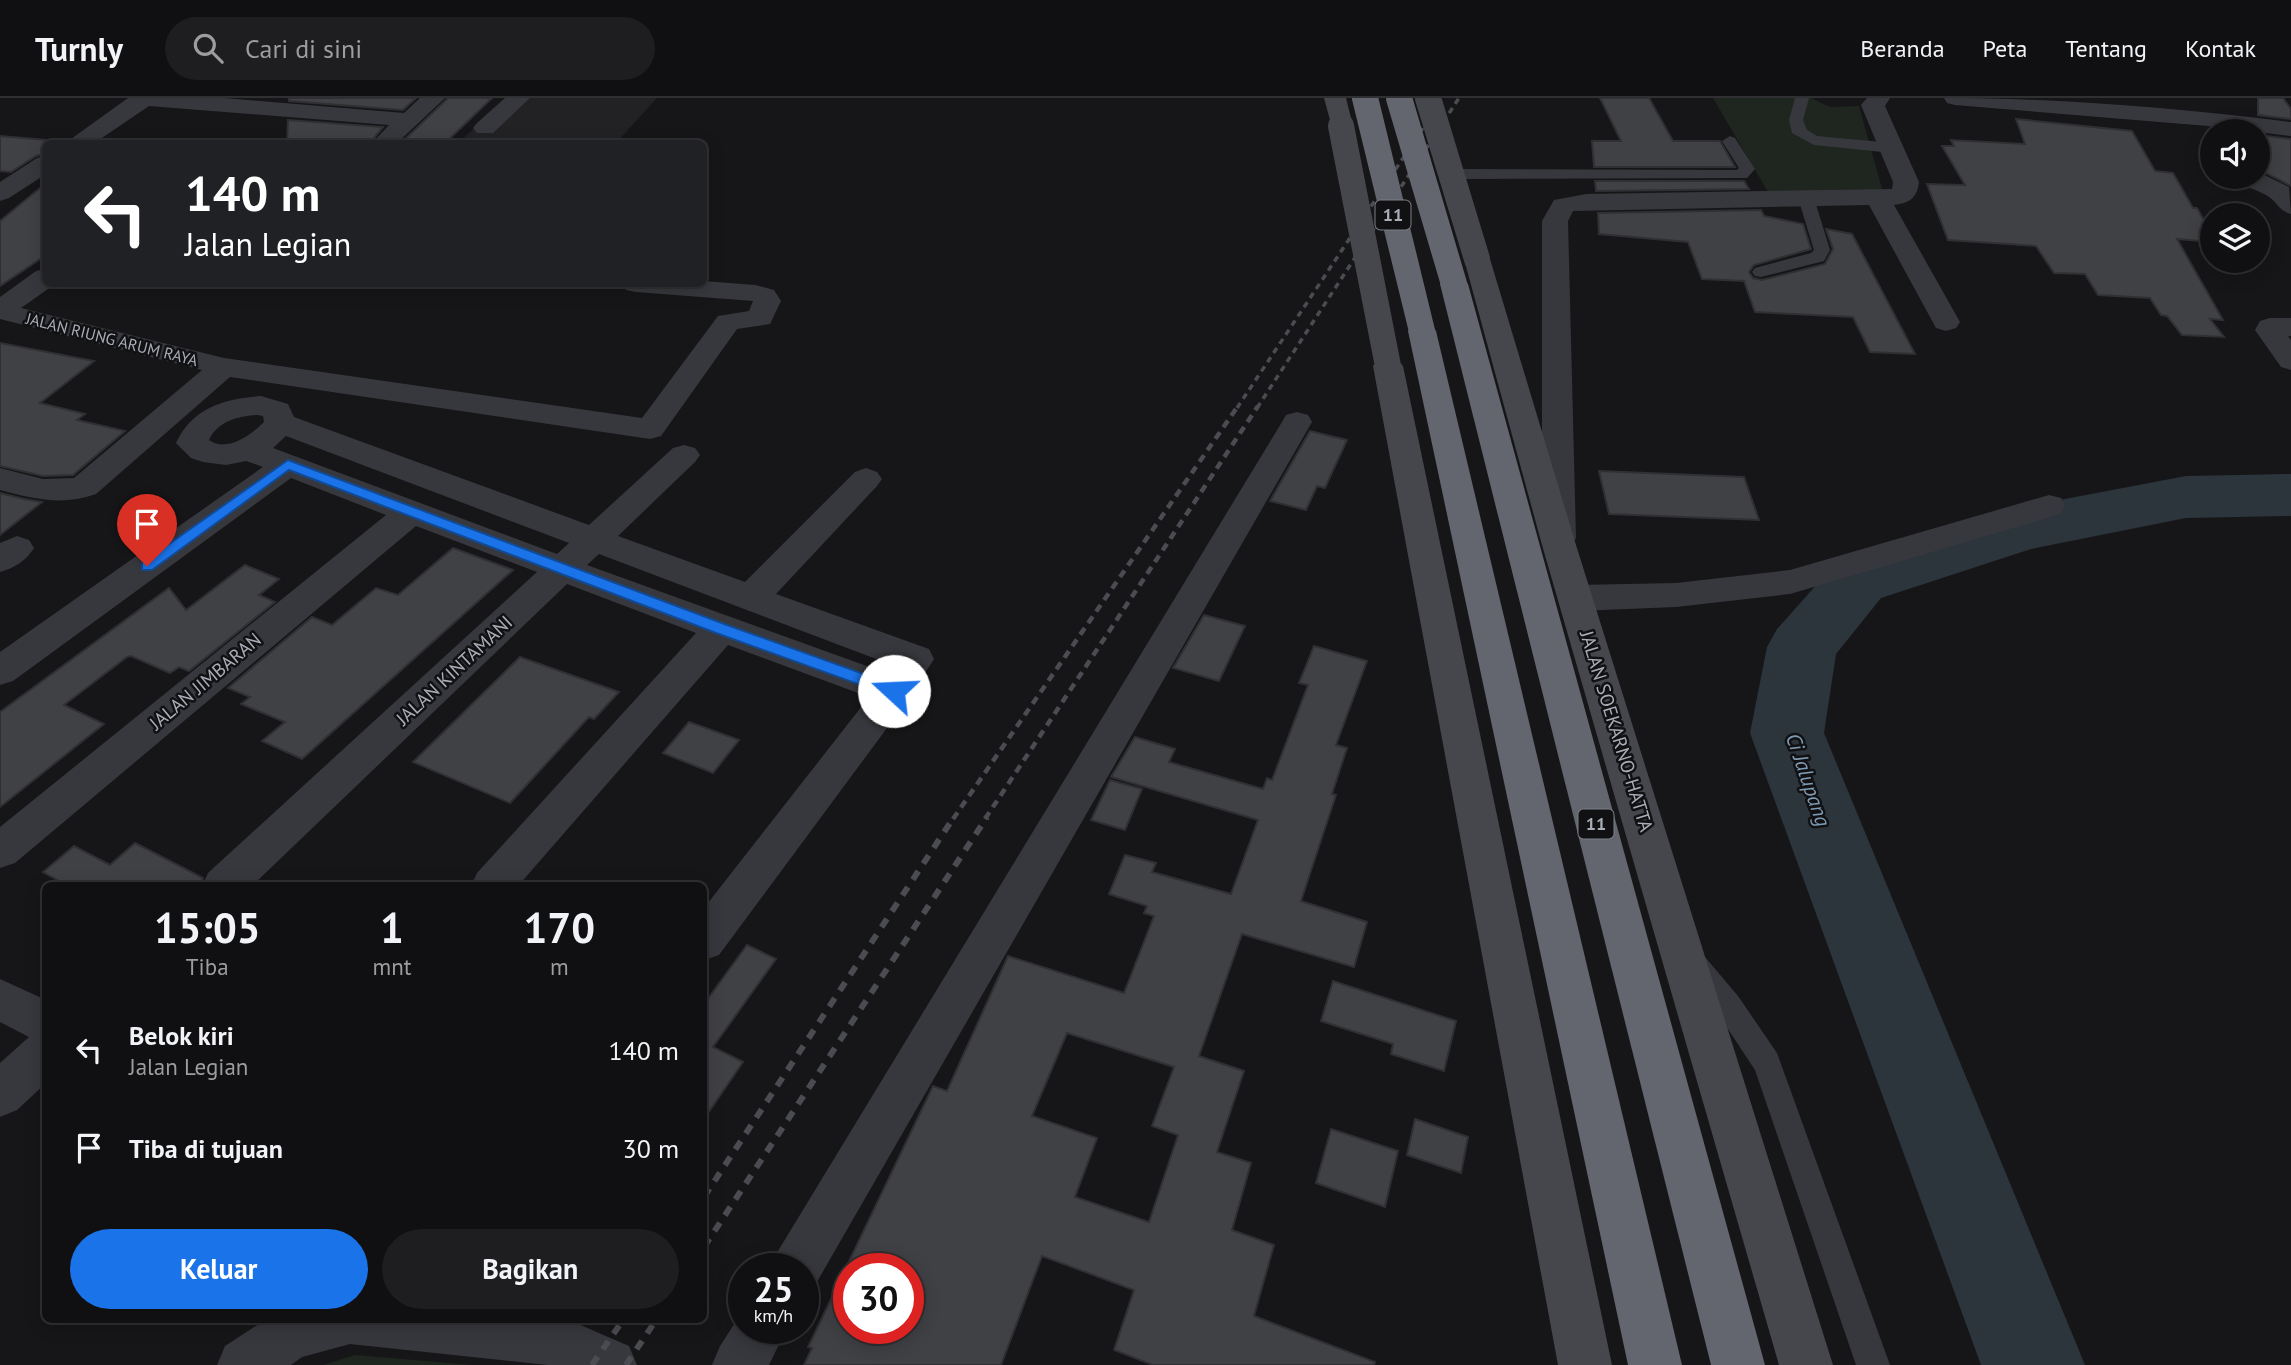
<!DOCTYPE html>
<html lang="id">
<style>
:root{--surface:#101012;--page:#1e1e20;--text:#f1f3f6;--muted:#9c9d9f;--line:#303032;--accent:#1a73e8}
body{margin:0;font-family:"PT Sans",sans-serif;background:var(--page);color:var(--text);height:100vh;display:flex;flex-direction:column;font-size:26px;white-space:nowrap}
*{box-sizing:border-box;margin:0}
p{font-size:23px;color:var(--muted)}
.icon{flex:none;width:38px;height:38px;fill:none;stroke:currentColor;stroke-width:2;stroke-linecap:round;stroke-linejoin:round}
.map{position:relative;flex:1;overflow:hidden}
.panel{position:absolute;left:42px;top:784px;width:665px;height:441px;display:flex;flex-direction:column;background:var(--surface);border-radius:10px;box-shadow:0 4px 18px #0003,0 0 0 2px var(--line)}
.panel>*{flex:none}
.hud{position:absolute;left:42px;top:42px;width:665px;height:147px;border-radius:10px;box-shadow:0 4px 18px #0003,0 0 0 2px var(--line);background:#202124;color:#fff;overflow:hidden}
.tools{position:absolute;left:2200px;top:21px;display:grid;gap:14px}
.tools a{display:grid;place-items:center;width:70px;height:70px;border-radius:50%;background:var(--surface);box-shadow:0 4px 18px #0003,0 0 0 2px var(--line);font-size:35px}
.speed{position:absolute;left:728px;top:1155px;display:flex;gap:14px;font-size:35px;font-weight:700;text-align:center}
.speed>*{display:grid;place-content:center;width:91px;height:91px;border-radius:50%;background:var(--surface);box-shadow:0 4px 18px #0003,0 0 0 2px var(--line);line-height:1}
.speed small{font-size:18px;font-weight:400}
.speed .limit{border:10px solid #d22;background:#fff;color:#111}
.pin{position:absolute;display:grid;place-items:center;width:60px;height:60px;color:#fff;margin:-72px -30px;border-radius:50% 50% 50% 0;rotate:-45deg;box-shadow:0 0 7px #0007}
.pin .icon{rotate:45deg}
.me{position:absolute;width:77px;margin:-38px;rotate:290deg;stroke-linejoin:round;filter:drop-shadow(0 0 5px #0008)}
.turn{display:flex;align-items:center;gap:24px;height:147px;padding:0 28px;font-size:32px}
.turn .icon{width:91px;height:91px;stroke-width:2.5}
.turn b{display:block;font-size:49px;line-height:60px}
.eta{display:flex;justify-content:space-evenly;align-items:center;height:119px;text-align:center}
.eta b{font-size:42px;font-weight:600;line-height:49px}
.action{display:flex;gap:14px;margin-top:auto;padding:14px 28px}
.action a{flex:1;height:80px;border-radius:42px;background:var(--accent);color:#fff;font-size:28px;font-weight:600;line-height:80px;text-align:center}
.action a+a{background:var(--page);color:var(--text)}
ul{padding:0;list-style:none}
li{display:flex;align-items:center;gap:21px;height:98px;padding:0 28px}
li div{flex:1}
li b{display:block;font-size:26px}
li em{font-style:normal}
header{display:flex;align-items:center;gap:42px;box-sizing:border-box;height:98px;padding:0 35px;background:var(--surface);border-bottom:2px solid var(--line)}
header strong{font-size:33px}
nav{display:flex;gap:38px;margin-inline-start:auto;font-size:24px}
.search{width:490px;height:63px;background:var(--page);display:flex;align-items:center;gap:18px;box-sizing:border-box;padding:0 24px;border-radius:38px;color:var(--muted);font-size:26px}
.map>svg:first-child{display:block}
.built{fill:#222225}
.green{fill:#1e261f}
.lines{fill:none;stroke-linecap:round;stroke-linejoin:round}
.river{fill:#2c353c;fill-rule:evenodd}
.building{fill:#404145;stroke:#303034;stroke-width:2;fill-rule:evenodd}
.lane{fill:#37383d;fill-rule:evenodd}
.street{fill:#37383d;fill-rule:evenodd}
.secondary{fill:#45474d;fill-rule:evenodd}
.highway{fill:#63666e;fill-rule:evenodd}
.rail-far2{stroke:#4a4c52;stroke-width:3.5;stroke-dasharray:6 5;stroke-linecap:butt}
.rail-far1{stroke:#4a4c52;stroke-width:4.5;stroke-dasharray:8 6;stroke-linecap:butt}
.rail{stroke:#4a4c52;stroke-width:6;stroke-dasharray:10 9;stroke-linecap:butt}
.secondary-bridge{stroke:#45474d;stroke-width:26}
.highway-bridge{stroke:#63666e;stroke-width:26}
.route{fill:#1a73e8;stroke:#114b97;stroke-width:2}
.labels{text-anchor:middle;stroke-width:5;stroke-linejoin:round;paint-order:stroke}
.far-street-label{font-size:16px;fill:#a8adb8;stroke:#111113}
.shield{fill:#111113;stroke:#7b7e86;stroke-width:2}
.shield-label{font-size:18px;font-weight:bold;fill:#a8adb8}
.street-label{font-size:19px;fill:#a8adb8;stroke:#111113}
.water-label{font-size:21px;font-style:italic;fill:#7f9bb3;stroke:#111113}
</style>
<header>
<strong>Turnly</strong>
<div class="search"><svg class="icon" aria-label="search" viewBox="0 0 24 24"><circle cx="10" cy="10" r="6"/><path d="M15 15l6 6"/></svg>Cari di sini</div>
<nav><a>Beranda</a><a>Peta</a><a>Tentang</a><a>Kontak</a></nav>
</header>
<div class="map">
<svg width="2291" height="1267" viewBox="0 0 2291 1267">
<rect width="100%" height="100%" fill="#161618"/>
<path class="built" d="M507 0H657L616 45 457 46Z"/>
<g class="green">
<path d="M1713 0H1811L1830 9 1859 8 1884 98 1772 101Z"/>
<path d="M355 1257 473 1267H323Z"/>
</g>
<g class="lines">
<path class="river" d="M2291 376V418L2186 420 2031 451 1881 500 1836 556 1824 635 2085 1267H1981L1750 635 1767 549 1777 531 1835 466 2023 409 2186 378Z"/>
</g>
<g class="building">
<path d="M289 0H416L403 12 289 3Z"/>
<path d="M448 0H492L444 46H400Z"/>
<path d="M1600 0H1649L1673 43H1720L1735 69H1594L1592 43H1621Z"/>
<path d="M2258 0H2283L2291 11V21L2258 17Z"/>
<path d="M2016 21 2132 33 2155 73 2173 75 2193 110H2197L2212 136V144L2177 141 2223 222 2210 221 2224 239 2182 237 2167 218 2161 217 2150 200 2098 197 2085 176 2054 175 2036 148 1948 142 1927 86 1965 87 1942 48H1954L1951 42 2025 46Z"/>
<path d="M288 22 383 29 374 40 378 46H287Z"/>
<path d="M2258 37 2291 41V88L2258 71Z"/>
<path d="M0 38 46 42V55L36 58 11 74 0 73Z"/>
<path d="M1595 83H1744L1749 91 1596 93Z"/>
<path d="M46 85V157L0 188V123Z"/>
<path d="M1761 112 1764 118 1803 126 1811 151 1754 167 1749 174 1753 180 1762 182 1825 166 1833 151 1826 131 1852 136 1915 256 1870 254 1853 219 1755 214 1744 183 1702 181 1688 144 1599 136 1598 115Z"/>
<path d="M0 245 94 263 40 305 85 316 77 322 125 333 73 377 43 378 0 368Z"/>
<path d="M1310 333 1347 342 1325 390 1317 388 1306 412 1270 403Z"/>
<path d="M1599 373 1744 379 1759 422 1609 416Z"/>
<path d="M0 395 24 401 42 404 0 437Z"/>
<path d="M453 450 513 472 302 661 262 643 285 624 241 606 250 599 228 590 312 519 332 527 376 490 398 497Z"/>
<path d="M245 467 279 481 259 497 275 504 189 573 179 569 170 575 131 558 127 559 64 607 104 626 0 709V614L169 490 186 512Z"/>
<path d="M1204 517 1245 528 1219 583 1173 570Z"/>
<path d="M1314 548 1367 563 1336 647 1347 650 1332 696 1336 697 1301 803 1367 824 1354 869 1242 836 1199 958 1244 973 1217 1054 1251 1065 1232 1132 1274 1147 1254 1218 1375 1264 1374 1267H1153L1114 1252 1134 1192 1042 1158 1001 1267H804L812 1250 808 1249 933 988 947 993 1008 858 1124 895 1154 818 1144 815 1147 808 1109 796 1125 757 1156 765 1152 774 1231 796 1258 722 1111 679 1135 639 1175 651 1169 664 1263 691 1267 680 1272 682 1308 587 1299 585ZM1067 935 1174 969 1152 1028 1178 1037 1149 1124 1075 1099 1097 1040 1032 1018ZM849 1171H908V1230H849Z"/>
<path d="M520 559 619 594 594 621 589 619 510 705 413 664Z"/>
<path d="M689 624 739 642 713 675 663 655Z"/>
<path d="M1110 682 1142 691 1125 732 1091 722Z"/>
<path d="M135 745 203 780 200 788H68L43 774 74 748 110 767Z"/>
<path d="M747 847 776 861 713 949 743 964 704 1021V906Z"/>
<path d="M1333 883 1456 923 1444 973 1391 956 1393 946 1321 923Z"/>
<path d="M1415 1021 1468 1039 1461 1075 1407 1057Z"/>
<path d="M1331 1031 1398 1053 1385 1109 1316 1085Z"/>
</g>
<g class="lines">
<g class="lane">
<path d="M1795 0H1809L1803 22 1807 32 1817 38 1892 45 1900 50 1892 55 1814 47 1792 35 1789 22Z"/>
<path d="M1730 38 1735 40 1755 71 1747 80 1451 81 1443 76 1451 71 1737 72 1739 70 1722 43Z"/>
<path d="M1806 95 1814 100 1830 152 1824 163 1761 179 1755 178 1752 174 1755 170 1811 155 1814 152 1798 100Z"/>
<path d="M1695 855 1705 859 1738 898 1777 955 1890 1267H1856L1755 972 1718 916 1685 877 1681 868 1685 859Z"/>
</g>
<g class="street">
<path d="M128 0H224L404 15 420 0H445L396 46 381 45 377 40 389 27 149 8 93 46H64Z"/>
<path d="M505 0H530L493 35H477L473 30 477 25Z"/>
<path d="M1867 0H1890L1885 8 1919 84C1917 100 1910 105 1894 107L1960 224 1956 230 1946 233 1936 230 1869 107 1573 113 1568 123 1576 440 1571 448 1559 451 1547 448 1542 440V123L1554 102 1586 96 1892 91 1893 84 1861 7Z"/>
<path d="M1944 0C2060 0 2175 10 2291 24V38L2208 28 1955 7 1947 5Z"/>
<path d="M46 58V76L9 100 0 103V84L37 60Z"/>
<path d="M2258 74 2289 89 2291 116C2279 113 2278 105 2269 99 2258 91 2242 90 2235 79H2258Z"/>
<path d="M46 171V186H55L21 210 224 260 642 320 718 218 749 213 753 203 636 194 626 192 623 186H704V183L755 187 774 192 781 203 770 226 737 231 661 338 650 341 230 279 96 396C62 408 34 401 0 392V370L43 381 74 380 202 272 0 221V199L36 173Z"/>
<path d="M2270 220H2291V238H2288L2291 242V272L2281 269 2255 232 2260 223Z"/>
<path d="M261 298 288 306 294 319 589 427 673 350 684 347 695 350 700 357 695 364 618 438 745 484 855 374 866 370 877 374 882 381 877 388 776 496 929 551 934 561 907 603 719 857 704 862V810L869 599 728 547 518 788H471L477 775 696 535 567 486 252 788H202L208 775 537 474 416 428 15 765 0 770V729L386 417 291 380 13 583 0 587V554L263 369 246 363 226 367 203 364 191 360 176 345C193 309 224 301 261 298ZM258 317 263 318 264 324C251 337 227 355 209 342 218 323 239 318 258 317ZM286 338 569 445 557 456 273 350ZM599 456 892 567 886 575 587 467Z"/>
<path d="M1297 314 1308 317 1312 324 814 1189 803 1194V1171H770L778 1153 1282 324 1286 317Z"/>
<path d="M2049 397 2061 400 2065 408 2061 416 1790 496 1676 509 1577 513 1565 509 1559 500 1565 491 1577 487 1676 485 1790 472Z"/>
<path d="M17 438 29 442 34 450C26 463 14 470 0 474V445Z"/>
<path d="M0 881 46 902V985L17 1012 0 1019V965L29 939 0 924Z"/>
<path d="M744 1211V1230H787L769 1267H712L720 1248Z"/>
<path d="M265 1222H569L629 1248 637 1267H548L350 1246 302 1259 291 1267H217L225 1248Z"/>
</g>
<g class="secondary">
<path d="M1324 0H1346L1353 28 1349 33H1333Z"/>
<path d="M1477 153 1487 155 1490 161 1576 447 1833 1267H1779L1542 447 1464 161 1467 155Z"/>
<path d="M1388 259 1398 262 1403 268 1612 1267H1558L1373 268 1378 262Z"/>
</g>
<g class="highway">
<path d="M1454 178 1464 180 1468 186 1765 1267H1711L1440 186 1444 180Z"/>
<path d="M1422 224 1432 227 1436 233 1682 1267H1628L1408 233 1412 227Z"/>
</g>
<g class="rail-far2">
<path d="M1237 310 1443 0"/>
<path d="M1257 310 1459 0"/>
</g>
<g class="rail-far1">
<path d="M953 721 1238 308"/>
<path d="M985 721 1258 308"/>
</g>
<g class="rail">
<path d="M704 1099 954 719"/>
<path d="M704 1149 987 719"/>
<path d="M592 1267 623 1222"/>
<path d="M626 1267 656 1222"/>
</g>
<g class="secondary-bridge">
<path d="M1428 0 1477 161"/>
<path d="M1341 28 1388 268"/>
</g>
<g class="highway-bridge">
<path d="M1365 0 1422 233"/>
<path d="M1399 0 1454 186"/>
</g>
</g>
<path class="route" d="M288 362 727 527 900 589 902 593 894 599 716 535 289 372 152 472H142V465Z"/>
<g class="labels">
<g class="far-street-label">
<text transform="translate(112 241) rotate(14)" y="6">JALAN RIUNG ARUM RAYA</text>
</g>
<g class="shield">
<rect x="1375.5" y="102.5" width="35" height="29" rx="5"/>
<rect x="1578.5" y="711.5" width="35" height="29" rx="5"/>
</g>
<g class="shield-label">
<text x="1393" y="123">11</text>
<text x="1596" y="732">11</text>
</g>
<g class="street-label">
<text transform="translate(454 572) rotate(-43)" y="7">JALAN KINTAMANI</text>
<text transform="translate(205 583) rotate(-40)" y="7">JALAN JIMBARAN</text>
<text transform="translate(1617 633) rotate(73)" y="7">JALAN SOEKARNO-HATTA</text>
</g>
<g class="water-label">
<text transform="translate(1808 682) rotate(71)" y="7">Ci Jalupang</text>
</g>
</g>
</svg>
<div class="tools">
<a><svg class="icon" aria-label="sound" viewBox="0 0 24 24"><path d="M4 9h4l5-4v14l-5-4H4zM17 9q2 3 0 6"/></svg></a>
<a><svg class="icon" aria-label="layers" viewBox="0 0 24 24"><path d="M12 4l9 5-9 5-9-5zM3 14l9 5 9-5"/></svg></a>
</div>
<div class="speed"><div>25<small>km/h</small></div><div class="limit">30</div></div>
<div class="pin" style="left:147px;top:468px;background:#d93025"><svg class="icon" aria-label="arrive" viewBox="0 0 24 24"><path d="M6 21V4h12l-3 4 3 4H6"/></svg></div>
<svg class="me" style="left:894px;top:593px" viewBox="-20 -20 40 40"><circle r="19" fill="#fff"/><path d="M0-13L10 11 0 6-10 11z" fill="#1a73e8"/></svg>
<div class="hud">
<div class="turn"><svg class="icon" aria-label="left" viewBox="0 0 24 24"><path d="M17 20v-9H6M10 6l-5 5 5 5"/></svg><div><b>140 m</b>Jalan Legian</div></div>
</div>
<section class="panel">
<div class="eta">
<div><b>15:05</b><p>Tiba</p></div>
<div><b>1</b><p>mnt</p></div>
<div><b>170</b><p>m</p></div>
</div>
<ul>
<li><svg class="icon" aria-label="left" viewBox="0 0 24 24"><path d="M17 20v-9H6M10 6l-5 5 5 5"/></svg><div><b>Belok kiri</b><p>Jalan Legian</p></div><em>140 m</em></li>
<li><svg class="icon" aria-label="arrive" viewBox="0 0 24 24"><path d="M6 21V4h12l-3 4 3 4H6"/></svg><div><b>Tiba di tujuan</b></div><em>30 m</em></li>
</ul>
<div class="action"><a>Keluar</a><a>Bagikan</a></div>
</section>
</div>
